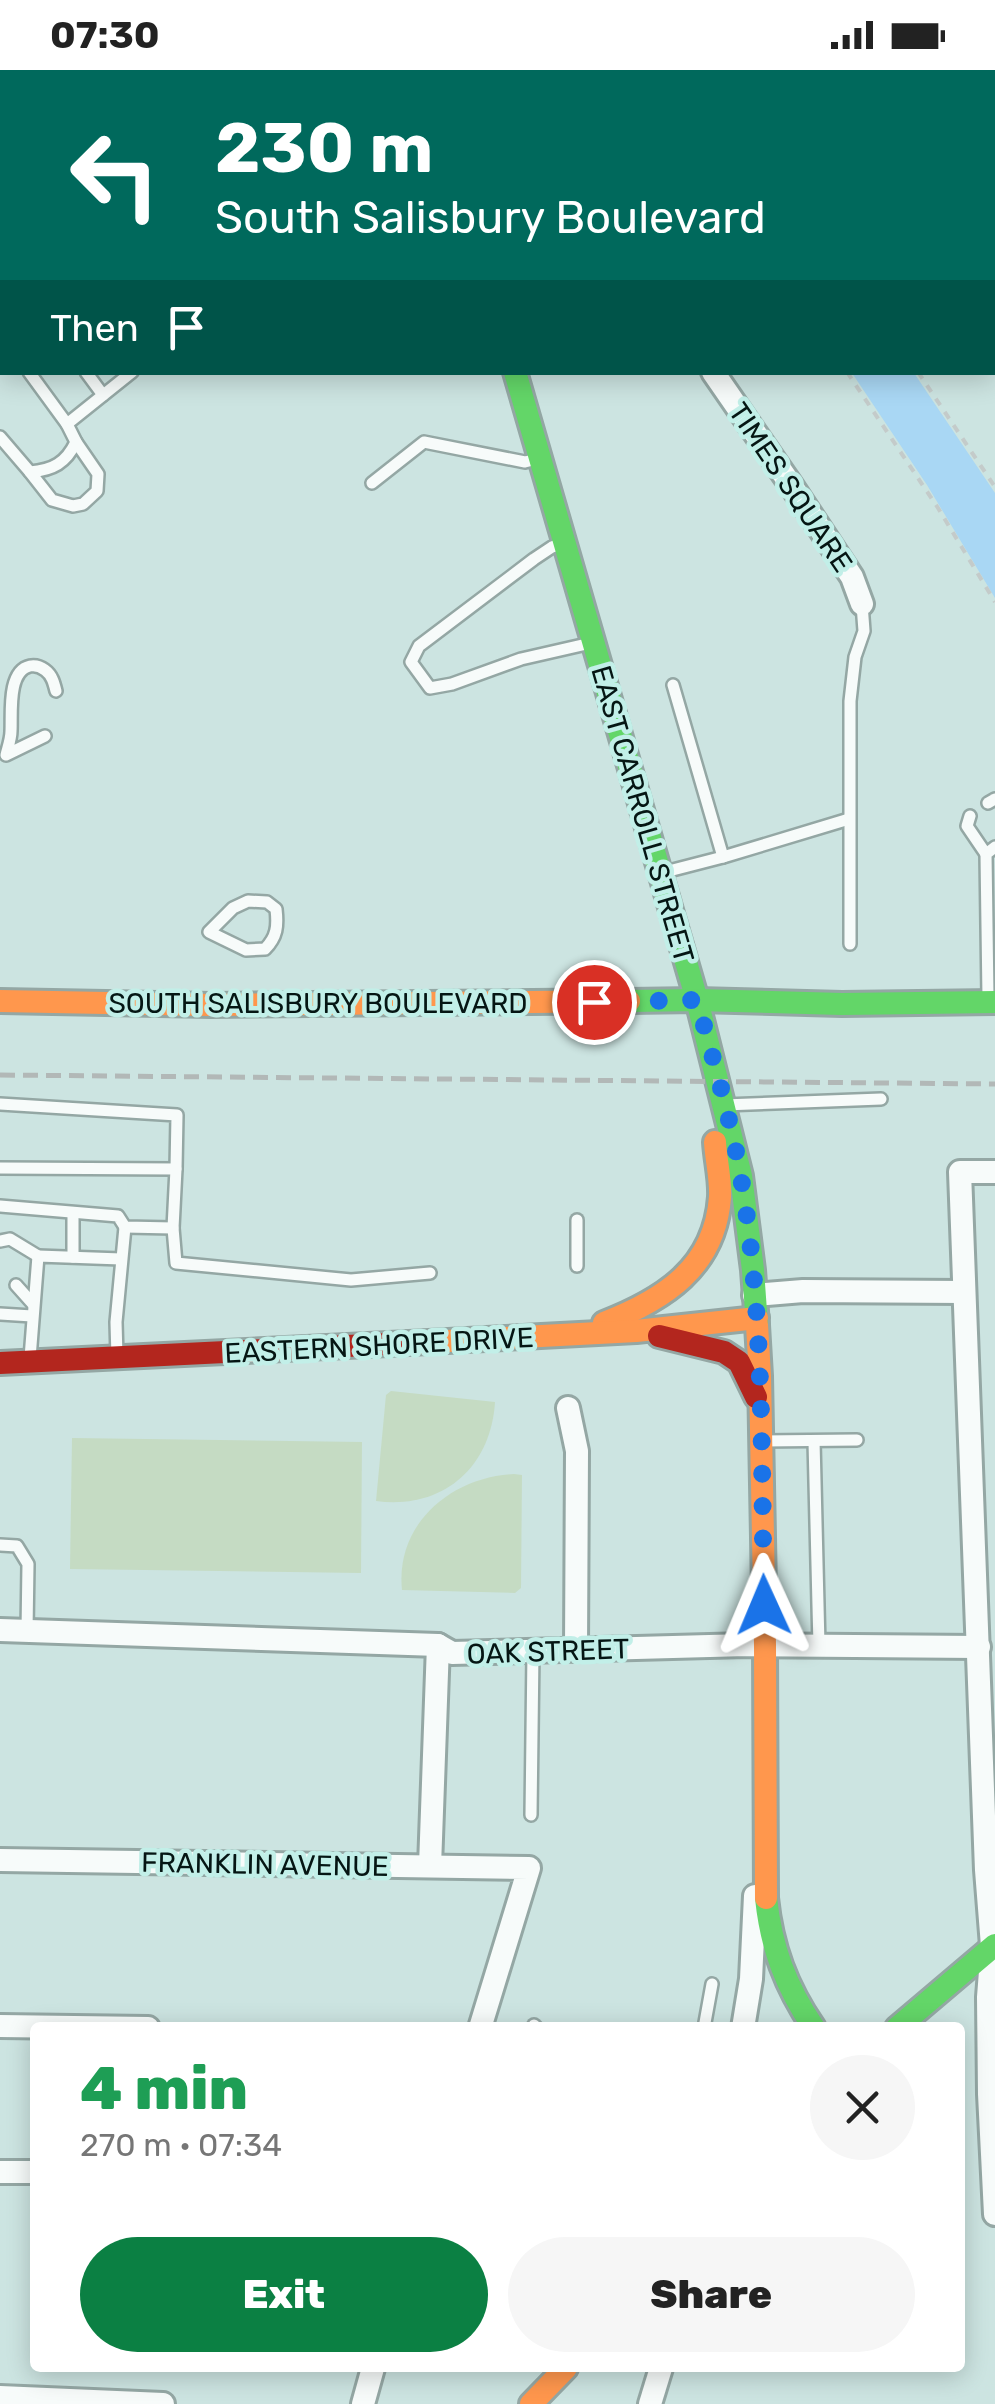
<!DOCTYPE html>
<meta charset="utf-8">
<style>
:root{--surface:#fff;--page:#f6f6f6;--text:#222;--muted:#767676;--accent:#0b8043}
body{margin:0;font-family:Rubik,sans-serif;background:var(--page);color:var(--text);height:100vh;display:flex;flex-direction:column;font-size:38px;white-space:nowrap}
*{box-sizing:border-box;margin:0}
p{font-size:32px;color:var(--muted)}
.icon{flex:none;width:55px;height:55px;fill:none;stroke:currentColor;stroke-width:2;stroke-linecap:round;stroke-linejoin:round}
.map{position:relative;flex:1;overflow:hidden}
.sheet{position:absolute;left:30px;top:1952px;width:935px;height:350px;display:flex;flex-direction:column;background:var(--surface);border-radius:10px;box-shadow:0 5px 25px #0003}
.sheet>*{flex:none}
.guide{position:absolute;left:0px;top:0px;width:995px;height:305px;box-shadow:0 5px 25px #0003;background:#00695c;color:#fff;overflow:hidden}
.pin{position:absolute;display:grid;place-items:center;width:85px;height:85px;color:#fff;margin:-42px;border:5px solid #fff;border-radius:50%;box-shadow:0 2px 10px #0007}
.me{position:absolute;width:110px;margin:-55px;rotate:359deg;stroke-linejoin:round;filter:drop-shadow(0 0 8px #0008)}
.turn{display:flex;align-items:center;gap:35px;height:210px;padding:0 50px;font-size:45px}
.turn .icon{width:130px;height:130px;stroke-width:2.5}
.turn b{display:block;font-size:70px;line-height:85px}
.then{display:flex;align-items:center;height:95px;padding:0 50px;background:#0003;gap:20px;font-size:38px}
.round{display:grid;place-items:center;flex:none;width:105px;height:105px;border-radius:52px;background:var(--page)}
.head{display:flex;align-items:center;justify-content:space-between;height:170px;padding:0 50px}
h1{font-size:60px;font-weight:800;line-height:75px;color:#1e9e55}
.button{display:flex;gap:20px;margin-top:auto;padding:20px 50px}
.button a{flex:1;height:115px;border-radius:60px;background:var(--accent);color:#fff;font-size:40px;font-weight:800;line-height:115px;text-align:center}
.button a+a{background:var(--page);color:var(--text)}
.status{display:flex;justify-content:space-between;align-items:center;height:70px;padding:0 50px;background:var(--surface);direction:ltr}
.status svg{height:28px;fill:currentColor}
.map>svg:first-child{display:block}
.green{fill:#c5dbc3}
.water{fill:#a9d7f4}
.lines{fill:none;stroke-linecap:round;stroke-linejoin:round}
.lane-casing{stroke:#94a7a4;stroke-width:16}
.street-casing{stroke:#94a7a4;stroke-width:28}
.fast-casing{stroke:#94a7a4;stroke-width:28}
.slow-casing{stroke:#94a7a4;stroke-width:28}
.jam-casing{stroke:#94a7a4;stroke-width:28}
.path{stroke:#c4cbca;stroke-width:4;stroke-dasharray:8 8;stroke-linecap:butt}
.lane{stroke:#f7fbfa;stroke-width:11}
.street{stroke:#f7fbfa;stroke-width:22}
.fast{stroke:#63d668;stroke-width:22}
.slow{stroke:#ff974d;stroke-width:22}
.jam{stroke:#b3261e;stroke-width:22}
.rail{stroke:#b2b8b7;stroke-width:5;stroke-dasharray:15 8;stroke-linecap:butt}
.route{stroke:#1a73e8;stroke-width:18;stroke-dasharray:0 32.4}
.labels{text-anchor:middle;stroke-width:9;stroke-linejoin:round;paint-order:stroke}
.street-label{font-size:28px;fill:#051614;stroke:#c2efe8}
</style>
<div class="status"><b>07:30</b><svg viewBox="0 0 49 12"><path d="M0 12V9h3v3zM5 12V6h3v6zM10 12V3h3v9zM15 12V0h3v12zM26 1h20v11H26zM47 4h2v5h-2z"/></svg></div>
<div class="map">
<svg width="995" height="2334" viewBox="0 0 995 2334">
<rect width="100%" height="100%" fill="#cce4e1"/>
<g class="green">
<path d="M391 1321 495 1332C491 1398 442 1440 376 1431L386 1325Z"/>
<path d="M72 1368 362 1372 361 1503 70 1499Z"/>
<path d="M514 1404 522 1405 521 1518 515 1523 402 1520C395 1454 451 1407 514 1404Z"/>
</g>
<path class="water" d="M852 303H914L995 423V528L927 415Z"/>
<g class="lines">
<g class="lane-casing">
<g id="lane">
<path d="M447 0 453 2"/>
<path d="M819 0 822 2"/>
<path d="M73 2 75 0"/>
<path d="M0 73 2 69"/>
<path d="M0 138 2 139"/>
<path d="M0 179 2 181"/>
<path d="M992 208 995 207"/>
<path d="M0 263 2 266"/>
<path d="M86 302 103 325"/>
<path d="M67 354 132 302"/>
<path d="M0 367 30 402C53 400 66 393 76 372L67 354 29 302"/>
<path d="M30 402 52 430 73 436 83 434 97 421 98 404 76 372"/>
<path d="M372 413 424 372 525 392 537 389"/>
<path d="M563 473 552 477 534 489 419 576 411 592 430 618 452 614 521 589 591 573"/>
<path d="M673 615 723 787"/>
<path d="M45 666 6 685C8 677 11 669 11 661 12 644 7 601 30 596 35 595 41 597 45 600 52 605 54 613 56 621"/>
<path d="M988 733 995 729"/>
<path d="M970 746 967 756 986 784"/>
<path d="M661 803 723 787 849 749"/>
<path d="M248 831 267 832 276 839C278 856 277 867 265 879L246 880 209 862 233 838Z"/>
<path d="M850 874V631L855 587 864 561 862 534"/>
<path d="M988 928 986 784 995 777"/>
<path d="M0 1034 177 1045 176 1099"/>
<path d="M724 1035 881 1029"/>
<path d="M0 1098 176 1099 173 1158 176 1193 351 1210 430 1203"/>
<path d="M0 1136 118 1146 125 1157 173 1158"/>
<path d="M0 1171 10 1169 38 1186"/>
<path d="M73 1187V1144"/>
<path d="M577 1196V1150"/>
<path d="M16 1215 33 1234"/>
<path d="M0 1244 32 1246"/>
<path d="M117 1287 116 1252 125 1157"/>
<path d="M30 1288 38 1186 121 1189"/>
<path d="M762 1371 857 1370"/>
<path d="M814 1371 819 1576"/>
<path d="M0 1475 17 1476 28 1494 27 1561"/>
<path d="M531 1745 533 1581"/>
<path d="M534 1955 537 1958"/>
<path d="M704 1958 712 1914"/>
</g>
</g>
<g class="street-casing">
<g id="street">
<path d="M882 0 883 2"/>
<path d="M992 238 995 242"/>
<path d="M713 302 791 415 852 507 862 534"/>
<path d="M995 1102H960L986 1800 992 1876 988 1927 989 2024 995 2144"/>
<path d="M754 1225 803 1221 964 1222"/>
<path d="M568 1338 577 1381 576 1580"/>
<path d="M0 1560 438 1575 452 1583 746 1575 979 1577"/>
<path d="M0 1790 529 1798 480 1958"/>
<path d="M430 1796 438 1575"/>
<path d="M0 1956 148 1958"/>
<path d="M743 1958 751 1909 755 1826"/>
<path d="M0 2102H35"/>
<path d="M0 2327 163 2334"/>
<path d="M363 2334 373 2298"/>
<path d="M650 2334 661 2298"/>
</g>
</g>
<g class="fast-casing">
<g id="fast">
<path d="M654 2 656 0"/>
<path d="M515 302 697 930 741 1106 753 1200 757 1255"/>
<path d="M629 931 697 930 842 934 995 932"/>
<path d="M766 1828C771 1877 786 1917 814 1958"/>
<path d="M897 1958 995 1875"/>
</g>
</g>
<g class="slow-casing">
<g id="slow">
<path d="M337 0 340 2"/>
<path d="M0 931 211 935 629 931"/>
<path d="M604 1253C663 1230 715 1198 720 1127 721 1109 716 1090 715 1072"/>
<path d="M757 1255 760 1306 765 1575 766 1828"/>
<path d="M409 1273 636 1261 757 1248"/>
<path d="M531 2334 566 2298"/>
</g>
</g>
<g class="jam-casing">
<g id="jam">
<path d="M659 1266 724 1282 739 1292 756 1327"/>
<path d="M0 1293 409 1273"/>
</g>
</g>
<g class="path">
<path d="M492 0 498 2"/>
<path d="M618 0 623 2"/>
<path d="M847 302 938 438 995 532"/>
<path d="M918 302 995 417"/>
</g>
<use href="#lane" class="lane"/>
<use href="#street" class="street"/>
<use href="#fast" class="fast"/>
<use href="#slow" class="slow"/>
<use href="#jam" class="jam"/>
<path class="rail" d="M0 1005 995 1014"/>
</g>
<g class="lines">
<path class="route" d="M594 932 697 930C713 989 731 1049 741 1108 765 1249 761 1393 764 1535"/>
</g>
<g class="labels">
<g class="street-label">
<text transform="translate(791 417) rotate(56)" y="10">TIMES SQUARE</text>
<text transform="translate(643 744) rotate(74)" y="10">EAST CARROLL STREET</text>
<text x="318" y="943">SOUTH SALISBURY BOULEVARD</text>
<text transform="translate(379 1275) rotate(-3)" y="10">EASTERN SHORE DRIVE</text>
<text transform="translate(548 1581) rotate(-2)" y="10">OAK STREET</text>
<text transform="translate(265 1794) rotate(1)" y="10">FRANKLIN AVENUE</text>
</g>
</g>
</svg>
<div class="pin" style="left:594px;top:932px;background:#d93025"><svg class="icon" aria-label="arrive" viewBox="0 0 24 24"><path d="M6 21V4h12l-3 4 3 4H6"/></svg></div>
<svg class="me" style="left:764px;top:1535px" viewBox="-20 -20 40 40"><path d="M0-17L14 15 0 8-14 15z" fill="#1a73e8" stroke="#fff" stroke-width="4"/></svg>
<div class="guide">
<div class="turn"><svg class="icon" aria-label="left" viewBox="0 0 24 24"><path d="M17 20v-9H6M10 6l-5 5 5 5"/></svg><div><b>230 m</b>South Salisbury Boulevard</div></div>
<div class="then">Then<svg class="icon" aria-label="arrive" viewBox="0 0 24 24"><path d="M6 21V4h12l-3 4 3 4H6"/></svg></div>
</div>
<section class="sheet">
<div class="head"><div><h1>4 min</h1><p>270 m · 07:34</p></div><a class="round"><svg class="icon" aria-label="close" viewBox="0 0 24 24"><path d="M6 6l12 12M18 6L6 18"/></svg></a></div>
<div class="button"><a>Exit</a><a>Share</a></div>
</section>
</div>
